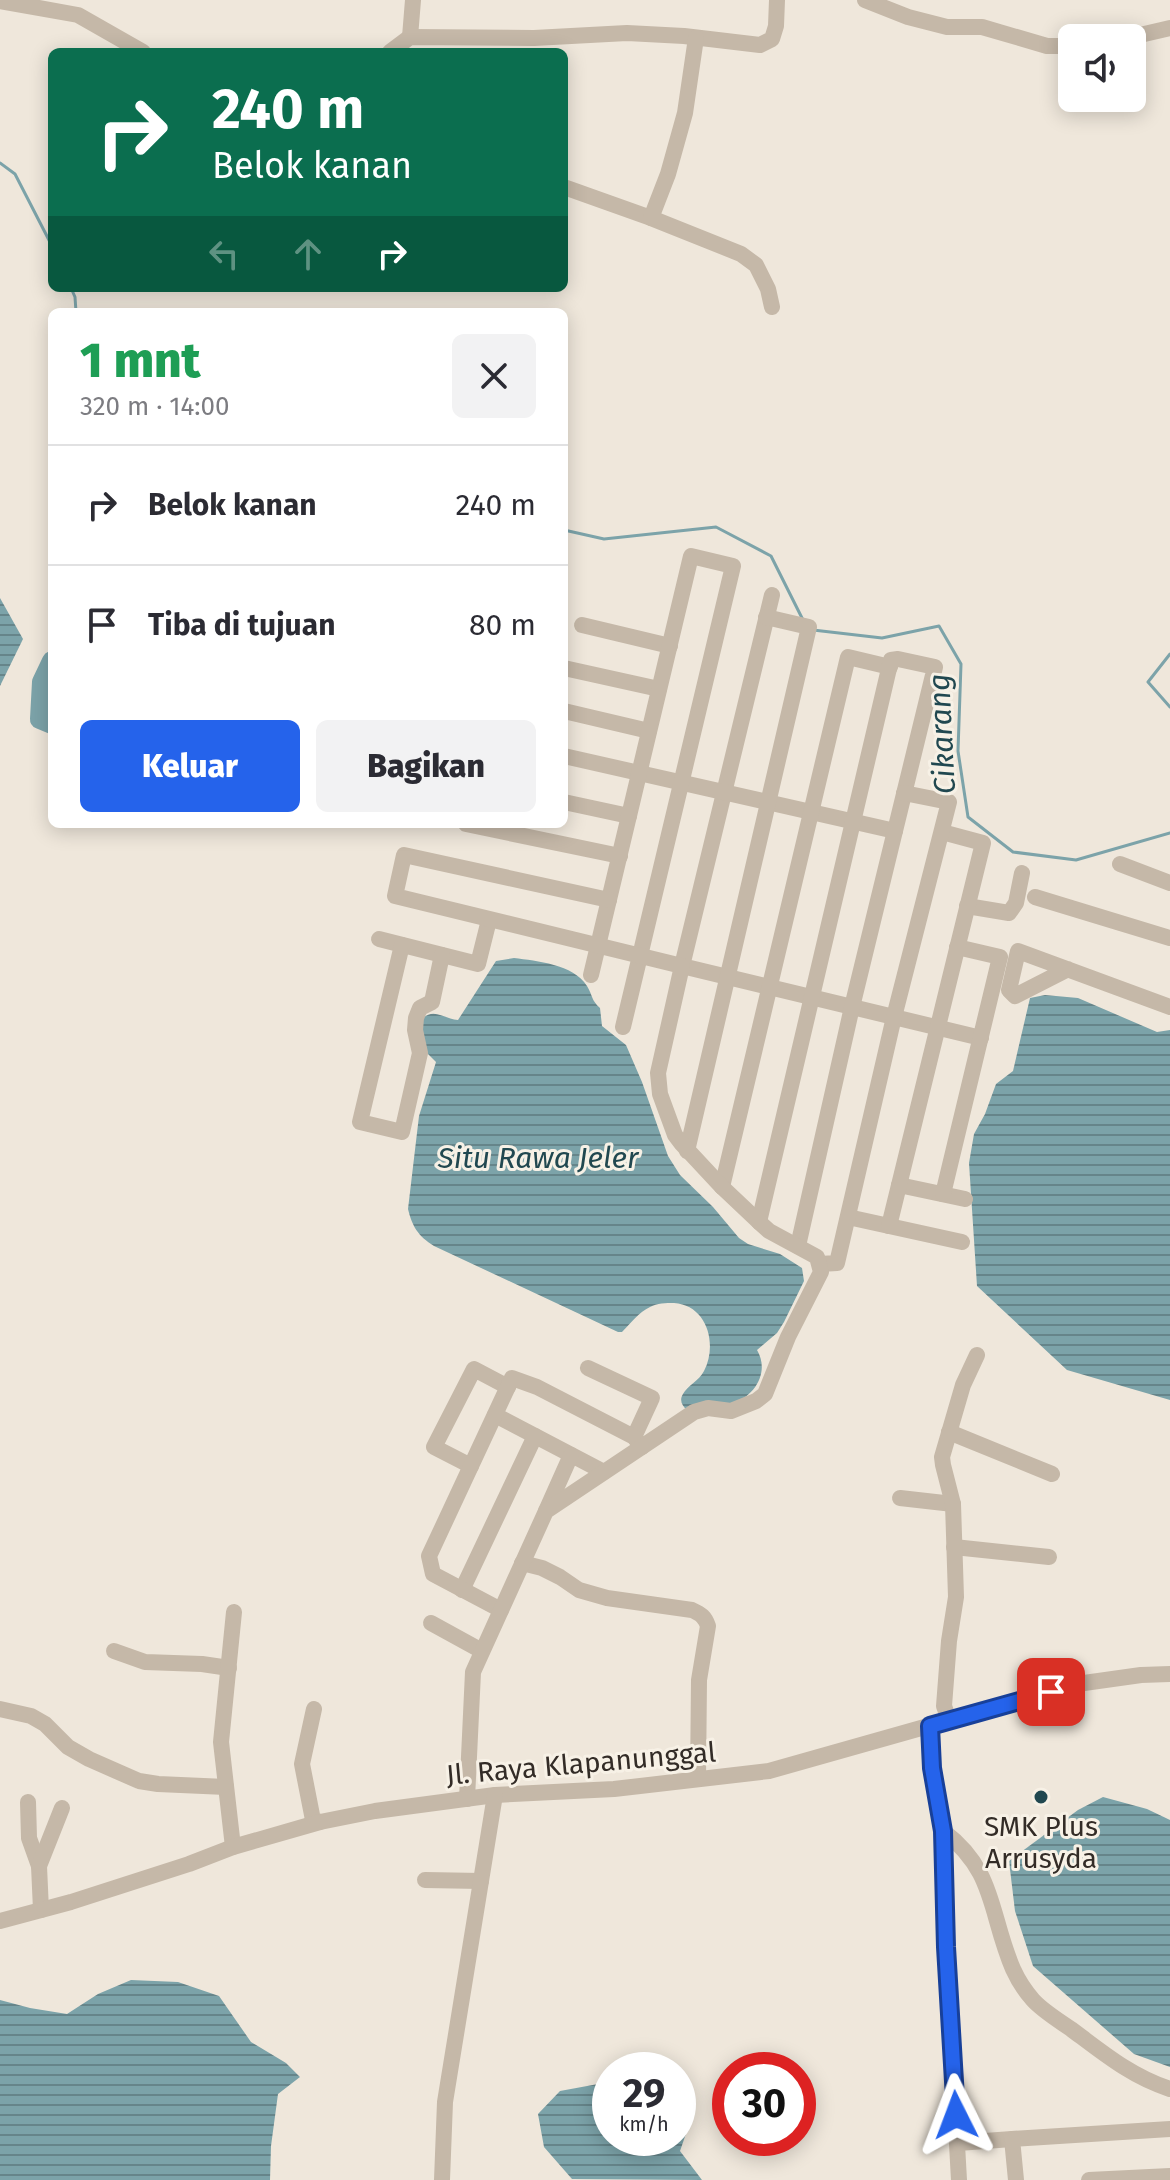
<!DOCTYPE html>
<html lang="id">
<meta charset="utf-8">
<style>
:root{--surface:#fff;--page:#f2f2f3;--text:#2b2b33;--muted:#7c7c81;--line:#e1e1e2;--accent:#2563eb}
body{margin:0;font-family:"Fira Sans",sans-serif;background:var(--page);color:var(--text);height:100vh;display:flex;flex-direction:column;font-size:30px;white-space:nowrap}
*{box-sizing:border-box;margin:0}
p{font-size:26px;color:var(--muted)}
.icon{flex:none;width:44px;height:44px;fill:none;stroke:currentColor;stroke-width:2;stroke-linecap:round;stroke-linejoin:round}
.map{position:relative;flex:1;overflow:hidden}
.panel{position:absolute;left:48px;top:308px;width:520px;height:520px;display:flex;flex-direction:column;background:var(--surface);border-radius:12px;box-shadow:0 4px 20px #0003}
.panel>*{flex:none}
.top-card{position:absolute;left:48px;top:48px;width:520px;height:244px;border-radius:12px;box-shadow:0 4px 20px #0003;background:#0b6e4f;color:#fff;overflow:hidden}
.fabs{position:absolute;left:1058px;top:24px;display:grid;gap:16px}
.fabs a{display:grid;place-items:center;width:88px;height:88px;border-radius:12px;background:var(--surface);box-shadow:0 4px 20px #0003;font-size:40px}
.speed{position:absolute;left:592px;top:2052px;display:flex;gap:16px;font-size:40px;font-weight:700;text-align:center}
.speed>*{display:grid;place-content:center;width:104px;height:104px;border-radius:50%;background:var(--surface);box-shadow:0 4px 20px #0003;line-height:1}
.speed small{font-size:20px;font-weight:400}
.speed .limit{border:12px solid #d22;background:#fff;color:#111}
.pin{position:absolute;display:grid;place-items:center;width:68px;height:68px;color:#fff;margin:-34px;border-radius:16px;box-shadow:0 4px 12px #0006}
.me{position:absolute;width:88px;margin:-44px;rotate:357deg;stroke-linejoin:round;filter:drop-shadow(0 0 6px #0008)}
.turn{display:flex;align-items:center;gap:28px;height:168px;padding:0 32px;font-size:36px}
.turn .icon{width:104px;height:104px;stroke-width:2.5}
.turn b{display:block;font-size:56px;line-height:68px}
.lanes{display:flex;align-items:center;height:76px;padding:0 32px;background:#0003;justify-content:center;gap:40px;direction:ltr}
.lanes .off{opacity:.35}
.round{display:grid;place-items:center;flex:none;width:84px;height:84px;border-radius:12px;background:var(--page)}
.overview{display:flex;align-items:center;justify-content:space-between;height:136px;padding:0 32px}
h1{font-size:48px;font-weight:800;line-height:60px;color:#1e9e55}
.cta{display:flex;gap:16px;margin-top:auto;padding:16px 32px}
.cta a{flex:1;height:92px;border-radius:12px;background:var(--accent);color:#fff;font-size:32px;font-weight:800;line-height:92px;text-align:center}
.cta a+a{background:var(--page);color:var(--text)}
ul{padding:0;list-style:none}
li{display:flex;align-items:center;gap:24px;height:120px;padding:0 32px;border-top:2px solid var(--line)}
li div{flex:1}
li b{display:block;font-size:30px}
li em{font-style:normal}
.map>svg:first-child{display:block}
.water{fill:url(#water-rules)}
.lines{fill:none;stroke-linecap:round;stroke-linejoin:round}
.stream{stroke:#7ca3a9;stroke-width:3}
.river{stroke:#7ca3a9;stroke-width:20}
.minor{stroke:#c5b8a8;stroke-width:16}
.route-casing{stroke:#184099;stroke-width:20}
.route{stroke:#2563eb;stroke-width:14}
.poi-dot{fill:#214850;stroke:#f7f1e6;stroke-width:3}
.labels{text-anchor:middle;stroke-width:6;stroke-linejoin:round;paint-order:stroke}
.street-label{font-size:28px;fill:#332c27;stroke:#f7f1e6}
.poi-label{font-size:28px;fill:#332c27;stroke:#f7f1e6}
.water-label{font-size:30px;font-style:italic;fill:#214850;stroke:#f7f1e6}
</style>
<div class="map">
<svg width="1170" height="2180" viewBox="0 0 1170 2180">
<defs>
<pattern id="water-rules" width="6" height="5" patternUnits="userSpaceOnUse" patternTransform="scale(2)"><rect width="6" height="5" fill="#7ca3a9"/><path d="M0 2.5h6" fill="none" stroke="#66858a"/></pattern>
</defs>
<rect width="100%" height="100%" fill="#efe7db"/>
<g class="water">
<path d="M0 598 23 639 0 686Z"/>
<path d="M514 958C537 961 573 964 587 986 593 996 591 1000 600 1008L602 1026 626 1045 642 1082 668 1156 680 1175 713 1207 739 1238 748 1244 780 1254 802 1268 804 1281 784 1322 777 1333 757 1350C770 1372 755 1397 731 1404 717 1408 701 1408 687 1410 682 1406 679 1400 683 1394 687 1386 699 1381 704 1371 718 1344 707 1305 674 1303 666 1303 657 1303 650 1307 639 1312 631 1323 622 1332H618L434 1246C418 1236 412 1226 408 1209L419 1116 436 1062 420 1046 422 1019C434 1007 444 1019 458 1020L496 961Z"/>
<path d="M1045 995 1078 998 1157 1032 1170 1030V1400L1067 1370 977 1286 969 1163 974 1134 985 1114 996 1084 1013 1071 1030 998Z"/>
<path d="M1103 1797 1147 1809 1170 1820V2067L1134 2054 1033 1966 1015 1911 1009 1861 1078 1810Z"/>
<path d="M131 1980 178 1982 219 1996 251 2042 286 2063 300 2077 278 2094 271 2146 270 2180H0V2000L30 2008 67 2014 98 1994Z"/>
<path d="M598 2084 610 2089V2138H678V2115L690 2122 680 2151 702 2180 572 2179 544 2147 538 2114 560 2091Z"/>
</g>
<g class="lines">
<g class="stream">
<path d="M0 163 15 174 52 246"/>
<path d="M71 288 75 297 76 312"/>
<path d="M564 530 604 539 716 527 771 556 803 620"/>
<path d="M813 630 882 638 939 626 961 664 958 751 968 817 1013 852 1076 860 1170 833"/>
<path d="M1170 654 1148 682 1170 707"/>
</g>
<path class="river" d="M52 661 42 682 40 719 52 724"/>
<g class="minor">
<path d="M865 0 908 17 947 27H982L1047 46H1072"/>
<path d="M0 1 78 15 143 52"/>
<path d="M410 37 413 0"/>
<path d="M1127 38 1170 28"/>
<path d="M390 52 410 37 534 38 627 33 684 36 760 45 772 39 776 26 777 0"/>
<path d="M564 187 651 218 741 254 756 265 768 289 772 307"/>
<path d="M651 218 668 174 685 113 696 38"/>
<path d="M772 595 682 966 981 1038"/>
<path d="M582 625 670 646"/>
<path d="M564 668 659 689"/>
<path d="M564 711 649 731"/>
<path d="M564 756 895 831"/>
<path d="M564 802 629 816"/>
<path d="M466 824 620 856"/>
<path d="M1120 864 1170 883"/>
<path d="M1035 897 1170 938"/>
<path d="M967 906 1009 913 1016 903 1022 873"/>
<path d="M379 939 478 964 489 920"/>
<path d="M402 945 360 1122 402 1132 420 1053 415 1030 416 1018 420 1008 432 1002 442 955"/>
<path d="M1068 969 1015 996 1009 990 1018 951 1170 1007"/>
<path d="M591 975 691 556 733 566 623 1027"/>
<path d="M687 1151 809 627 766 617"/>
<path d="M899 1185 965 1199"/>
<path d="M722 1187 848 657 890 667"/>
<path d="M943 1194 1000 957 957 947"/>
<path d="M848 1217 962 1242"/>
<path d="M759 1222 891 660 898 659 935 667 852 1007 798 1246"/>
<path d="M889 1226 983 843 942 832"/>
<path d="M820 1264 837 1263 894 1017 949 802 904 793"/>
<path d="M588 1368 652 1398 634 1437"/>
<path d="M495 1415 604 1472"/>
<path d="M949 1432 1052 1474"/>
<path d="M471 1466 434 1447 474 1369 508 1387"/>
<path d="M900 1498 953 1504"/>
<path d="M546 1511 571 1455"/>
<path d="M954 1547 1049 1557"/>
<path d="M522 1563 542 1568 560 1577 579 1590 607 1598 692 1610C701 1614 705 1617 708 1626L699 1680 698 1779"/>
<path d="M462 1590 535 1436"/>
<path d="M501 1610 433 1574 429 1556 512 1378 537 1387 634 1437 642 1447"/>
<path d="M431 1623 482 1651"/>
<path d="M114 1651 145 1662 202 1664 229 1668"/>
<path d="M0 1709 31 1716 45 1724 68 1747 89 1759 139 1781 158 1784 226 1787"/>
<path d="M314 1709 302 1764 313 1820 320 1822"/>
<path d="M949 1720 944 1706 949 1641 956 1597 953 1504 943 1465 942 1457 963 1385 977 1355"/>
<path d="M930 1726 932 1768 943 1831 946 1947 959 2180"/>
<path d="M467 1799 473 1672 546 1511 694 1412 708 1408 731 1411 756 1401 765 1394 788 1337 821 1272 817 1257 769 1231 759 1222 722 1187 681 1143 675 1135 660 1094 658 1073 682 966 395 896 404 855 609 900"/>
<path d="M28 1802 29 1838 39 1866 41 1910"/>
<path d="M943 1831C996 1871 989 1913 1013 1969 1018 1980 1025 1991 1033 2000 1043 2011 1058 2020 1071 2029 1103 2053 1132 2077 1170 2089"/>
<path d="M233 1847 221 1742 234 1612"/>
<path d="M39 1866 62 1808"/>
<path d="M425 1880 481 1881"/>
<path d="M0 1921 71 1902 189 1864 233 1847 320 1822 375 1811 495 1795 614 1789 769 1771 1077 1684 1141 1675 1170 1674"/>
<path d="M958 2143 1012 2139"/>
<path d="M442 2180 445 2102 495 1795"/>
<path d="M1016 2180 1012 2139 1170 2129"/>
<path d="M1089 2180 1170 2176"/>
</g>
</g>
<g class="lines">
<g class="route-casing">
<path id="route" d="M956 2115 946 1947 943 1831 932 1768 930 1726 1051 1692"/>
</g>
<use href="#route" class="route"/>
</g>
<circle class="poi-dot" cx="1041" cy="1797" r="8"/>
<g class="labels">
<g class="street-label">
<text transform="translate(581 1763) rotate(-5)" y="10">Jl. Raya Klapanunggal</text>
</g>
<g class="poi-label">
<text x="1041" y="1836">SMK Plus<tspan x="1041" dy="32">Arrusyda</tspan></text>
</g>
<g class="water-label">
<text transform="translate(942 734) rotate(-93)" y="10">Cikarang</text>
<text x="538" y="1168">Situ Rawa Jeler</text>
</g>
</g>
</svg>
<div class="fabs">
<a><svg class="icon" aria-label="sound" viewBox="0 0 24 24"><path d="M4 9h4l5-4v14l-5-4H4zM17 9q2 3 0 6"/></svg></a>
</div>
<div class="speed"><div>29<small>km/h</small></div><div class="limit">30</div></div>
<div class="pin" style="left:1051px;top:1692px;background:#d93025"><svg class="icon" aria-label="arrive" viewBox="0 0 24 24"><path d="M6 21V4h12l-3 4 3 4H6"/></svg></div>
<svg class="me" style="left:956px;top:2115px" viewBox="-20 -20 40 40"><path d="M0-17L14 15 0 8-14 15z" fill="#2563eb" stroke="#fff" stroke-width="4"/></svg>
<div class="top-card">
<div class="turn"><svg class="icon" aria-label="right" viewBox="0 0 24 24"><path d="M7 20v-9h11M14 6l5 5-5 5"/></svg><div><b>240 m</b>Belok kanan</div></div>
<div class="lanes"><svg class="icon off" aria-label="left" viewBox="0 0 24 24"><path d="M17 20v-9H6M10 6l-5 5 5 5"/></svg><svg class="icon off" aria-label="ahead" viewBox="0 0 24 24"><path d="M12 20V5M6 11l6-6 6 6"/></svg><svg class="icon" aria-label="right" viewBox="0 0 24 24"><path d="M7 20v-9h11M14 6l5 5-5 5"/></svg></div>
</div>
<section class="panel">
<div class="overview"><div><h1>1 mnt</h1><p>320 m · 14:00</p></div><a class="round"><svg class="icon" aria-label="close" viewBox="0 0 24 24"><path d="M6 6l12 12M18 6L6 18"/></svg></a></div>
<ul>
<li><svg class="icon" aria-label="right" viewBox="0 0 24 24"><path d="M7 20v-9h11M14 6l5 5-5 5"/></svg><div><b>Belok kanan</b></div><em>240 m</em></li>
<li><svg class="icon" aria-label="arrive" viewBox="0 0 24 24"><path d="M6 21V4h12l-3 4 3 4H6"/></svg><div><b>Tiba di tujuan</b></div><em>80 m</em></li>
</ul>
<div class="cta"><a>Keluar</a><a>Bagikan</a></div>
</section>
</div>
